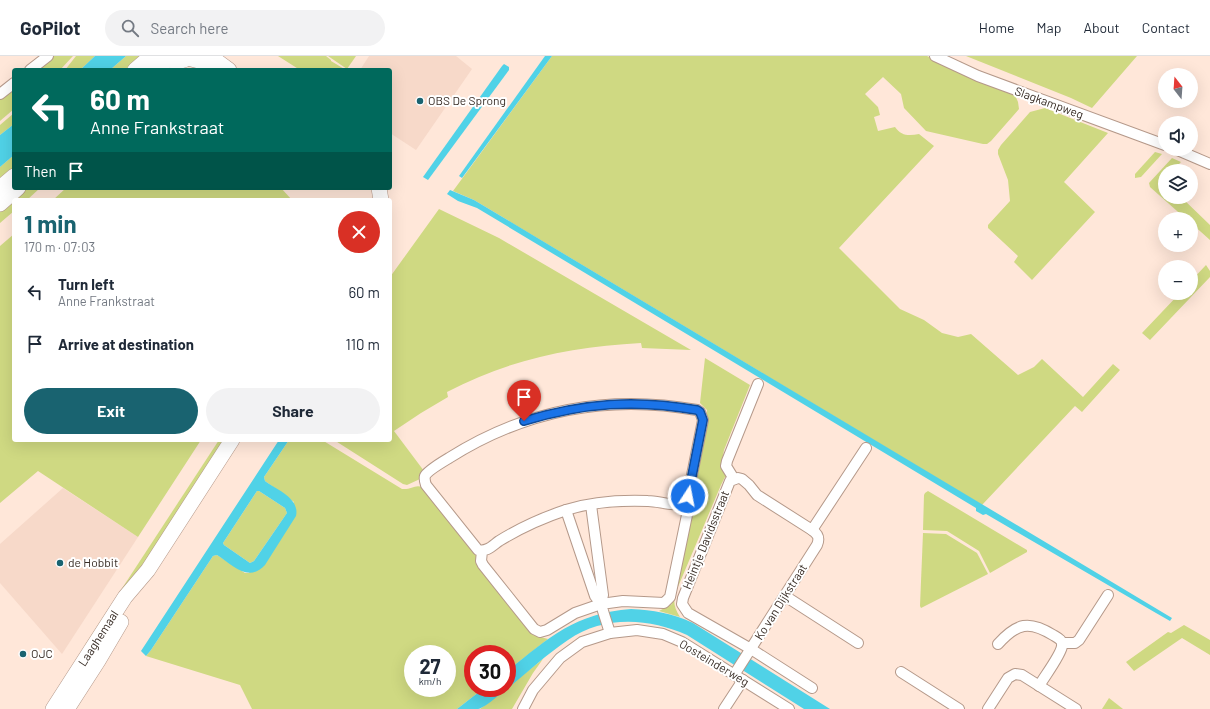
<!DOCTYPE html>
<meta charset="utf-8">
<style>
:root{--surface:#fff;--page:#f2f2f3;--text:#1f2937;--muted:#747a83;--line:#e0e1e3;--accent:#196370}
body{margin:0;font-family:Barlow,sans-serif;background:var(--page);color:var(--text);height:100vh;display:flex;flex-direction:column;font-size:15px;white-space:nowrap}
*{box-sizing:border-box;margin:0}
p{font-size:13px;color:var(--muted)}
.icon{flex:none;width:22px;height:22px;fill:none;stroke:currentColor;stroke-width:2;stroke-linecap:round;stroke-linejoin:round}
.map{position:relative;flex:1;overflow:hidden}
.drawer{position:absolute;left:12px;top:142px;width:380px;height:244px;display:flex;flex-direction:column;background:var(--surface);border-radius:4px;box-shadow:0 4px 16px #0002}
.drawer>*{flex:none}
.top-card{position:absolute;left:12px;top:12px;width:380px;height:122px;border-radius:4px;box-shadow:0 4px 16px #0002;background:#00695c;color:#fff;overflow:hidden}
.needle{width:26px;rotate:343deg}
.controls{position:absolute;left:1158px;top:12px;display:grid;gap:8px}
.controls a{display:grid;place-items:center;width:40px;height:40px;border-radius:50%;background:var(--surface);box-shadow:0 4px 16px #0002;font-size:20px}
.speed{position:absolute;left:404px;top:589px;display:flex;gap:8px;font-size:20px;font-weight:700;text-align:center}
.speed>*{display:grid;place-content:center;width:52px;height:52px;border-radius:50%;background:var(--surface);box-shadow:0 4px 16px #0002;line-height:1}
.speed small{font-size:10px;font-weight:400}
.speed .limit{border:6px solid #d22;background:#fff;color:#111}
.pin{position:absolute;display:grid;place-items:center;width:34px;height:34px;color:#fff;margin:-41px -17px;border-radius:50% 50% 50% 0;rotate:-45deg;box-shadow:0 0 4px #0007}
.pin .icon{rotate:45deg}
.me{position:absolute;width:44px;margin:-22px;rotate:11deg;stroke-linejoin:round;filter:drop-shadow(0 0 3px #0008)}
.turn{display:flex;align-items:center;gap:14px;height:84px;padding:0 12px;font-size:18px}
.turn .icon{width:52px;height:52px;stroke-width:2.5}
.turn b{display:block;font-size:28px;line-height:34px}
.then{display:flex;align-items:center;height:38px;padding:0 12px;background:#0003;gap:8px;font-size:15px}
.round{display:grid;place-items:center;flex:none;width:42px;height:42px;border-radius:21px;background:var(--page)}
.headline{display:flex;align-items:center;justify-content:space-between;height:68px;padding:0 12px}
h1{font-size:24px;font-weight:700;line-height:30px;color:var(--accent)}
.cta{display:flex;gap:8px;margin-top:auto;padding:8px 12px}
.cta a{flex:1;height:46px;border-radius:24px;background:var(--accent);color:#fff;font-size:16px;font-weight:700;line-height:46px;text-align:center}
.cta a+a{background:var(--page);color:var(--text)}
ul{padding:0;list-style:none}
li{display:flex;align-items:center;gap:12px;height:52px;padding:0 12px}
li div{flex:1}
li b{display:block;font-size:15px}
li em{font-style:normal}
header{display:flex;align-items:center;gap:24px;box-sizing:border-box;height:56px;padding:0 20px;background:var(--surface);border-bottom:1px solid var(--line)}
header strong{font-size:19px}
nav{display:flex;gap:22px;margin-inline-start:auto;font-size:14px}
.search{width:280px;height:36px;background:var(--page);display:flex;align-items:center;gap:10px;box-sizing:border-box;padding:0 14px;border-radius:22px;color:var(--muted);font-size:15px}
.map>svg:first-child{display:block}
.built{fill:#f7d9c9}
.green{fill:#cfd982;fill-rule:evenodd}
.water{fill:#50d2e7;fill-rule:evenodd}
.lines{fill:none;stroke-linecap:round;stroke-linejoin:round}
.street-casing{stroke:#b5998a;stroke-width:12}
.secondary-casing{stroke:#b5998a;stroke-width:16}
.street{stroke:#fff;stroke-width:10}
.secondary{stroke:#fff;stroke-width:15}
.route-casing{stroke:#114b97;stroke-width:10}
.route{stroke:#1a73e8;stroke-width:7}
.poi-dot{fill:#196370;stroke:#fff;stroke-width:1.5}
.labels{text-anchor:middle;stroke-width:4;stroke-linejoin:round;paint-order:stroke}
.poi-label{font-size:12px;fill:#382d26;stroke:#fff;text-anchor:start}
.street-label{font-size:12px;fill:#382d26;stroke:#fff}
</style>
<header>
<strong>GoPilot</strong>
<div class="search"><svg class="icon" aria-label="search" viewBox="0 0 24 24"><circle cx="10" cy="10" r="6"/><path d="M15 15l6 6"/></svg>Search here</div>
<nav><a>Home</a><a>Map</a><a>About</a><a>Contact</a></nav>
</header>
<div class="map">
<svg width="1210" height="653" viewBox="0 0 1210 653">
<rect width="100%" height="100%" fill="#ffe7d9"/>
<g class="built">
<path d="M369 0H456L472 13 416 94 390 77V14H360Z"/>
<path d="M63 432 138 481 62 598 0 527V488Z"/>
</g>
<g class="green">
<path d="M54 0H73L60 14H36Z"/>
<path d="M76 0H95L80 14H65Z"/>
<path d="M126 0H143L130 14H110Z"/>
<path d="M278 0H326L331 4V5L346 14 338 13 337 14H300Z"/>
<path d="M328 0H356L347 13Z"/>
<path d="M552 0H927L987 28 1015 39 1018 46 1019 53 991 85 987 88H983L926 75 904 52 901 38 883 21 865 38 878 51 880 59 874 61 878 75 895 71C901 80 909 80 919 78L934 90 839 192 900 253 924 264 942 277 958 281 971 278 1018 319 1034 311 1042 303 1083 341 1113 308 1120 314 1082 356 1075 350 982 449 474 144 453 135Z"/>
<path d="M966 0H1137L1092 52 1071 42Z"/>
<path d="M14 31V53L0 65V42Z"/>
<path d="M1045 52 1108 77 1064 126 1095 156 1032 224 1014 206 1018 200 988 172V169L1010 145 1008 124 998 98V94L1001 89 1030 56Z"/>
<path d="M14 57V68L0 79V69Z"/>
<path d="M1155 96 1162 98 1141 121 1135 122V118Z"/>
<path d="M14 99V115L0 128V111Z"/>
<path d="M1172 102 1181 106 1172 115H1165V122L1163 124 1165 126V141H1181L1210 169V184L1191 167V163H1186L1150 131 1149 127Z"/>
<path d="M24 132H40L27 144H14V155L0 167V153Z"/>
<path d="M66 132H281L292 144H53Z"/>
<path d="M439 153 499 182 691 294 642 292 641 287C571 291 510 303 447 336L448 341 421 357 394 375 424 415 420 423 407 429 403 428 334 384H390V221Z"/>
<path d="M14 178V384H201L138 481 38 415 0 447V190Z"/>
<path d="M1206 209 1210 215V221L1150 284 1142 277 1180 237H1191V225Z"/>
<path d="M705 302 750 329 724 394C722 405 723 411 728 420L725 421 721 429 675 538C673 547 675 553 680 561L659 555 672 548 689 448 693 443 704 378 707 354 700 347Z"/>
<path d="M219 384H226L90 593 85 589Z"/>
<path d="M289 384H322L402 433C411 434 415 428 422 431L476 498 480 513 530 576 533 579 548 583 507 615V598H473V632H484L457 653H252L240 629 146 600 151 594 213 500 217 499 245 517H249L294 446 265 425 264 421ZM413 598H447V632H413Z"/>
<path d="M257 435H259L285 452 287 457 254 505 250 507 224 489 223 487Z"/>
<path d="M928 435 1027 494V496L990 517 979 495 947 475 923 474 924 439 925 437Z"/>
<path d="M923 477 946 478 977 497 988 518 921 552 920 550Z"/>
<path d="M1184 569 1210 584V599L1182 582 1134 615 1126 606 1168 576 1171 577Z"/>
<path d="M543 603 533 617 512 653H480Z"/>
<path d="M1109 642 1123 653H1102Z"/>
</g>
<g class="water">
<path d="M95 0H126L110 14H80Z"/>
<path d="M545 0H552L462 122 459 120Z"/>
<path d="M504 8 509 11V14L428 124 423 121 502 10Z"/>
<path d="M14 68V99L0 111V79Z"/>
<path d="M450 134 474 144 1172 562 1170 565 1156 557 986 458 983 459 976 455V452L477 152 458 145 447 138Z"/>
<path d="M279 384H289L264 421 265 425C277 434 300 442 296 460L265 509C248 527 233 509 217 499L213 500 151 594 146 600 141 595ZM257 435H259L285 452 287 457 254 505 250 507 224 489 223 487Z"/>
<path d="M631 553C653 554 672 557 693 567L830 653H804L687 579C649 562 604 559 568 584 547 598 528 616 508 632 501 637 485 652 478 653 471 653 463 653 457 653L484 632H507V615C549 582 575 557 631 553Z"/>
</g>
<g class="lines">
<g class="street-casing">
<g id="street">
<path d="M935 0 978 20 1165 89"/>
<path d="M30 14 48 0"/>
<path d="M0 38 14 27"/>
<path d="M1175 93 1210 108"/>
<path d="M734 423 726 410 727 405 758 328"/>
<path d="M591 449 603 539 601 548 603 555 610 577"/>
<path d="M566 454 595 540 601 548"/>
<path d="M482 495 481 505 483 509 534 573 540 576 547 574 575 557 601 548 623 545 664 547 670 541 687 459 684 447 688 439 703 364 700 356 697 354C609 338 525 354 449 402 444 405 427 415 425 420 424 423 425 426 426 429L478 494C487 496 492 490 499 485 520 472 542 462 566 454 591 446 621 444 648 445 659 445 674 451 684 447"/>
<path d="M785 540 858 587"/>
<path d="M1062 587H1075L1079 584 1108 539"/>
<path d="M998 588C1017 567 1029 564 1053 579 1058 582 1063 584 1062 590 1061 599 1044 621 1039 630"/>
<path d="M901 616 959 653"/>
<path d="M734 619 817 489C820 482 818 478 812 474"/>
<path d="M812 632 751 593 688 557 682 548 683 542 730 425 738 422 742 423 749 429 757 439 812 474 866 392"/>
<path d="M523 653 533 634 560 602 582 586 610 577 637 574 663 578 682 586 789 653"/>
<path d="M724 653 743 624"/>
<path d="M988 653 1008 622 1015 618 1022 619 1076 653"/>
</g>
</g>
<g class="secondary-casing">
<g id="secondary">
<path d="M163 0C172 7 182 7 191 0"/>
<path d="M210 0 229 14"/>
<path d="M188 2 199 5 213 14"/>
<path d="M135 14 151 0"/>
<path d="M153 14 160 8 169 4"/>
<path d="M0 132 14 120"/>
<path d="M379 132 381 144"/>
<path d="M0 148 18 132"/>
<path id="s1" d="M53 653 125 541 148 514 232 384"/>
<path d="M67 653 98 605 121 566"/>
</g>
</g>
<use href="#street" class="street"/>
<use href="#secondary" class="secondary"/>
</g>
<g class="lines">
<g class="route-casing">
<path id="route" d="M524 365C584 347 635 343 697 354L700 356 703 364 688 440"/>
</g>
<use href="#route" class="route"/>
</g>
<g class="poi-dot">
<circle cx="420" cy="45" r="4"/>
<circle cx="60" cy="507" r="4"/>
<circle cx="23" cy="598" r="4"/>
</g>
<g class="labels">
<g class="poi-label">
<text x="428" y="49">OBS De Sprong</text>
<text x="68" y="511">de Hobbit</text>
<text x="31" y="602">OJC</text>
</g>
<g class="street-label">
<text transform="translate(1049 47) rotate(20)" y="4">Slagkampweg</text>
<text transform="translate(706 484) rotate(-68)" y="4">Heintje Davidsstraat</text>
<text transform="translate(781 546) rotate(-58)" y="4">Ko van Dijkstraat</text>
<text dy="4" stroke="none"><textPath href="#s1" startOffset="84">Laaghemaal</textPath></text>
<text transform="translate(714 607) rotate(31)" y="4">Oosteinderweg</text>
</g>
</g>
</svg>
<div class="controls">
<a><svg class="needle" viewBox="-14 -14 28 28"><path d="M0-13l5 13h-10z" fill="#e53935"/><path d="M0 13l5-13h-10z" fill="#747a83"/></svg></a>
<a><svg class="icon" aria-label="sound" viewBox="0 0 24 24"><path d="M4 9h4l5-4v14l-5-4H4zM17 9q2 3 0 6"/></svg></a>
<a><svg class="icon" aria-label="layers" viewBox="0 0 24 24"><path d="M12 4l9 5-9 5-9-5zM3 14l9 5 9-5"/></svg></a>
<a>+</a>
<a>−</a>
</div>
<div class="speed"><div>27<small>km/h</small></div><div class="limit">30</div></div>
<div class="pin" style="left:524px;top:365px;background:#d93025"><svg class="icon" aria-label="arrive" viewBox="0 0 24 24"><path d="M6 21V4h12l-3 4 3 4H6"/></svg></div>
<svg class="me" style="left:688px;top:440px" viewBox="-20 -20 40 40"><circle r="17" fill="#1a73e8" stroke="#fff" stroke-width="3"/><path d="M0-11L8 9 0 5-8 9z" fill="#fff"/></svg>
<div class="top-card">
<div class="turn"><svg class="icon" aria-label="left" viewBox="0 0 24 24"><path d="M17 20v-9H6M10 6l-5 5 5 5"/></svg><div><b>60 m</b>Anne Frankstraat</div></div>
<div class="then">Then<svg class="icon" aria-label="arrive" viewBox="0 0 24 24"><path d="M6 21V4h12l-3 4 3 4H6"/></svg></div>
</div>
<section class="drawer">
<div class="headline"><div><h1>1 min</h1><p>170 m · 07:03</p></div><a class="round" style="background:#d93025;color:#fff"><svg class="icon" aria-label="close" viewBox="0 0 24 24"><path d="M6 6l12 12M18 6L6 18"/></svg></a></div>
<ul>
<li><svg class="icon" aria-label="left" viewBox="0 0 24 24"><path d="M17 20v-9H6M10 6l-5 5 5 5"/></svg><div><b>Turn left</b><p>Anne Frankstraat</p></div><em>60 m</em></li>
<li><svg class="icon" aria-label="arrive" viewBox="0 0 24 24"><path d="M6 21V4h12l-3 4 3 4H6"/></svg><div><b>Arrive at destination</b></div><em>110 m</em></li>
</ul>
<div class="cta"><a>Exit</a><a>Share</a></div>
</section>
</div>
